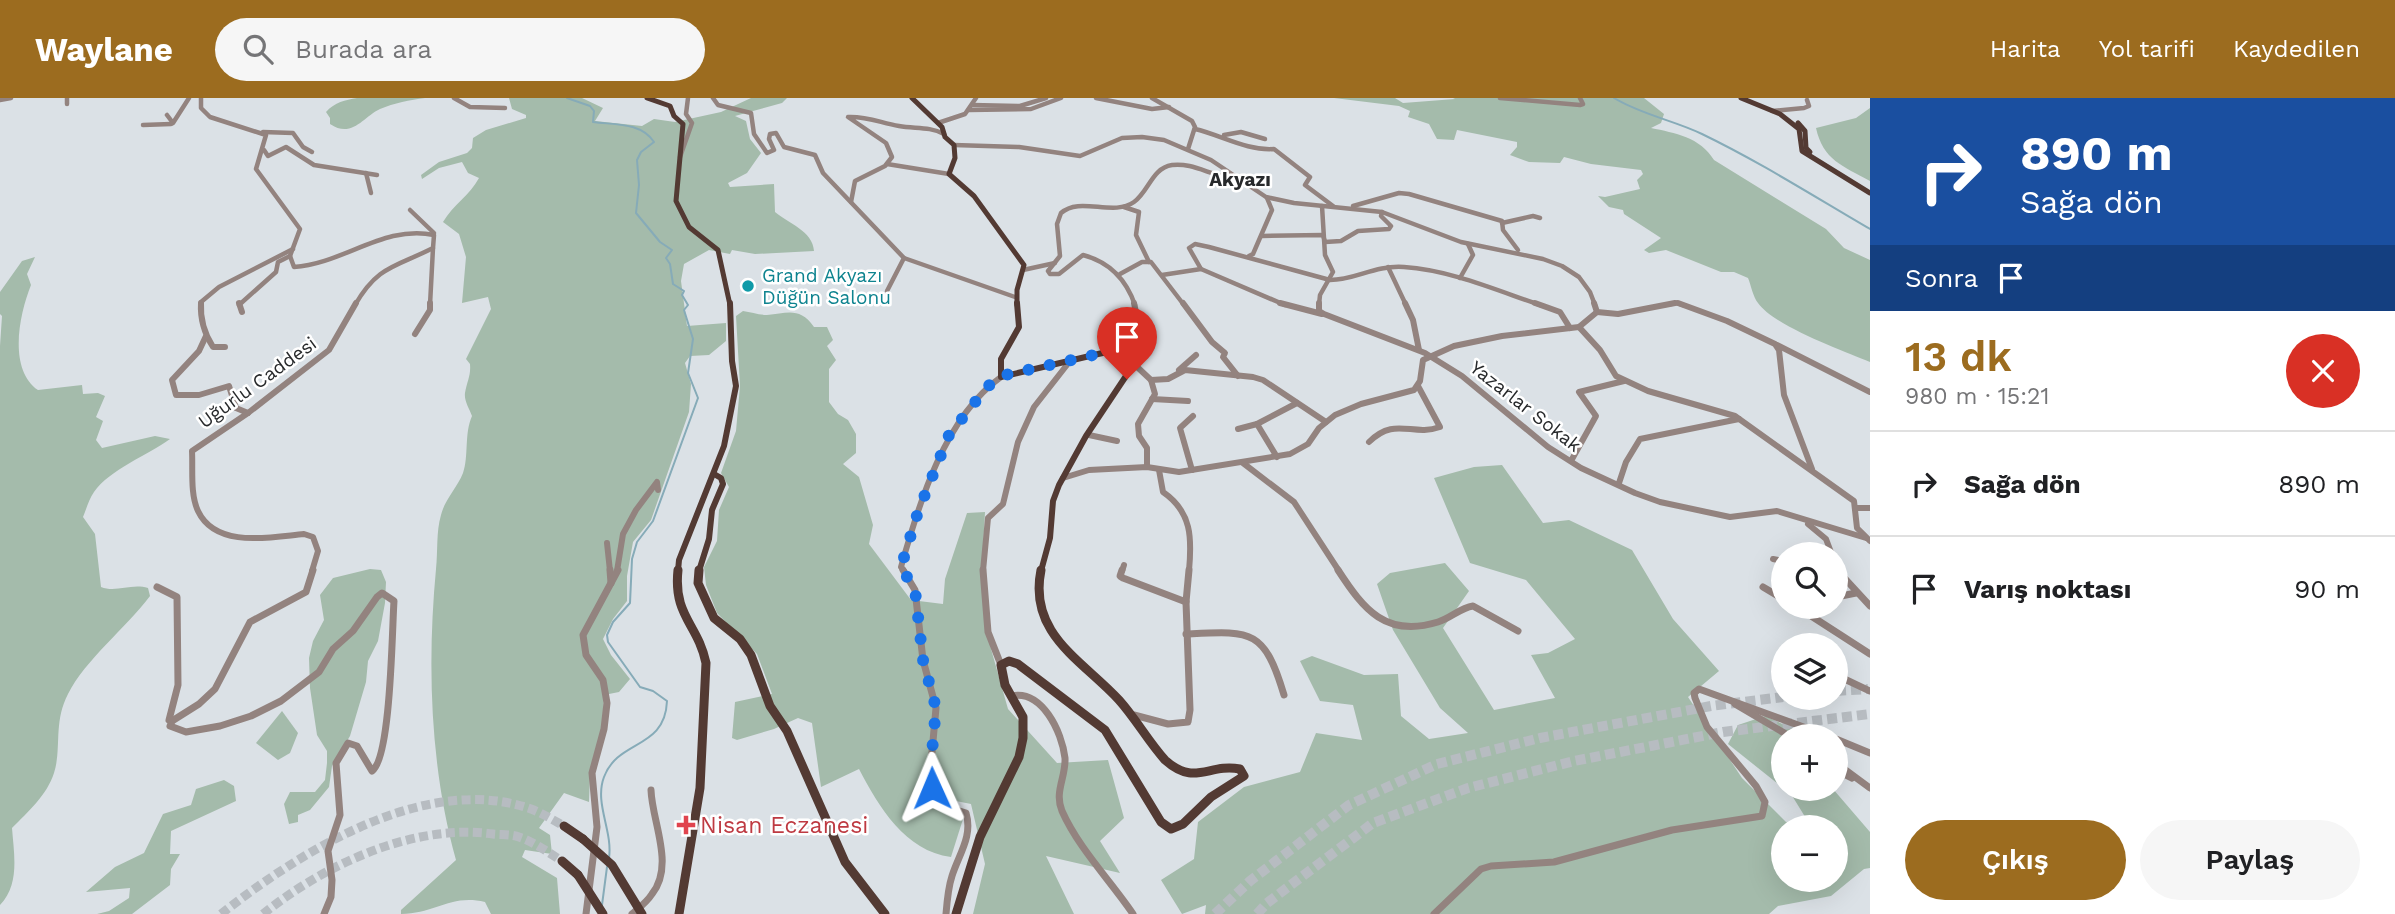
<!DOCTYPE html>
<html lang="tr">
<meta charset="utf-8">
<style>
:root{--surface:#fff;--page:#f6f6f6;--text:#202124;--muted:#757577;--line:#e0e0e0;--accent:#9c6c1f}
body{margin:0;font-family:"Work Sans",sans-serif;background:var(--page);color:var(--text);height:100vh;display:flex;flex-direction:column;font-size:26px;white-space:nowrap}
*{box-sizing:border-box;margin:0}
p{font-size:23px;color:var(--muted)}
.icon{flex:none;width:38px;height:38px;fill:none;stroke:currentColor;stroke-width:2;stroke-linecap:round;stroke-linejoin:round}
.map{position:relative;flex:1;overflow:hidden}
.sheet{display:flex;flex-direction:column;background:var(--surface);width:525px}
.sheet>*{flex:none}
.banner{background:#1a4fa0;color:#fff;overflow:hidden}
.tools{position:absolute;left:1771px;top:444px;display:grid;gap:14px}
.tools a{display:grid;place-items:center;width:77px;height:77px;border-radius:50%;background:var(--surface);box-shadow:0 7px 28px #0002;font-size:35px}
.pin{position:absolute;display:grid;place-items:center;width:60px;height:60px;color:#fff;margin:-72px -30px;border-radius:50% 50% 50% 0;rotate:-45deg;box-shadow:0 0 7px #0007}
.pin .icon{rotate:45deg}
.me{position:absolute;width:77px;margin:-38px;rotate:359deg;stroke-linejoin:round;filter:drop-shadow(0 0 5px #0008)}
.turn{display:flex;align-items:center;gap:24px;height:147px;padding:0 35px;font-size:32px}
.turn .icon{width:91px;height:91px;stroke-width:2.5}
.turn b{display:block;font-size:49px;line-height:60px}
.then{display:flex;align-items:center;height:66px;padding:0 35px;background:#0003;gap:14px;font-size:26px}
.round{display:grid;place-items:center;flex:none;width:74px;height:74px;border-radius:37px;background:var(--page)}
.head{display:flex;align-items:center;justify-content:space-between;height:119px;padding:0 35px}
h1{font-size:42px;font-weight:600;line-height:52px;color:var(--accent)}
.button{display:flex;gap:14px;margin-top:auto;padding:14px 35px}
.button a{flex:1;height:80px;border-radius:42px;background:var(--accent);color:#fff;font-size:28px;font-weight:600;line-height:80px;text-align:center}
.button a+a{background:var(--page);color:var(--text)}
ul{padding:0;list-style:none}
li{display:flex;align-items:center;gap:21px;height:105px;padding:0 35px;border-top:2px solid var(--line)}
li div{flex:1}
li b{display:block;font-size:26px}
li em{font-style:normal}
header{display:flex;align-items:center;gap:42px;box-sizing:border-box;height:98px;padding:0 35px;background:var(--accent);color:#fff}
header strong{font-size:33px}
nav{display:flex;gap:38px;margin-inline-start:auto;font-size:24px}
.search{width:490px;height:63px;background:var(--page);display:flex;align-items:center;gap:18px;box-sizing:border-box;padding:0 24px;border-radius:38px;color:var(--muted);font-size:26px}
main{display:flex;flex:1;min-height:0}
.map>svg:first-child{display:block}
.green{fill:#a4bbab;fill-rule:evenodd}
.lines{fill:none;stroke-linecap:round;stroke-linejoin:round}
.stream{stroke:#86abb8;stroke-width:2}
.major-tunnel{stroke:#b7bcc1;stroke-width:9;stroke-dasharray:9 4.5;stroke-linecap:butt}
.highway-tunnel{stroke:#b7bcc1;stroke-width:10;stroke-dasharray:10 5;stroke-linecap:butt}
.minor-far2{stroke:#93837f;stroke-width:4.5}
.minor-far1{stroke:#93837f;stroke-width:6}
.minor{stroke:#93837f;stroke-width:7}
.major-far2{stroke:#533a33;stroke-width:5}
.major-far1{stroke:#533a33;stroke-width:6}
.major{stroke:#533a33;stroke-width:9}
.major-bridge{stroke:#533a33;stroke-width:9}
.route{stroke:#1a73e8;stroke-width:12;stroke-dasharray:0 21.6}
.culture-dot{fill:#0f9aa8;stroke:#fff;stroke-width:2.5}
.health-dot{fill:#e0444e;stroke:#fff;stroke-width:2.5}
.labels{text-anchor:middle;stroke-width:5;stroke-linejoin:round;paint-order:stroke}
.far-quarter-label{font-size:19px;font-weight:bold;fill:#27292b;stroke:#fff}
.culture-label{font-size:19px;fill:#0d838f;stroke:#fff;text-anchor:start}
.street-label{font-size:19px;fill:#27292b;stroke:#fff}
.near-health-label{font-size:23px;fill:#be3a42;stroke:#fff;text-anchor:start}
</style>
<header>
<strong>Waylane</strong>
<div class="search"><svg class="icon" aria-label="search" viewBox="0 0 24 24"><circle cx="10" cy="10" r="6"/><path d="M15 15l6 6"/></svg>Burada ara</div>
<nav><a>Harita</a><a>Yol tarifi</a><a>Kaydedilen</a></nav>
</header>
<main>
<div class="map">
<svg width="1870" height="816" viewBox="0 0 1870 816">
<rect width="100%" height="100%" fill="#dbe1e6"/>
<g class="green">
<path d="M357 0H425C410 2 394 5 380 11 363 19 352 41 330 26V20L326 14C335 4 345 2 357 0Z"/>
<path d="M509 0H582L603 10 595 23 642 28 654 21 675 24 721 14 751 0H787L782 5 735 18 746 23 750 41 761 55 747 75 728 85 730 89 774 86 775 114C788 125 813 133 814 153L755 156 732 152 730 156 709 152 684 166 681 183 687 228 726 225V243L709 257 690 258 685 265 691 286 689 314 651 422 633 444 627 478V503L613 521 603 541 611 557 630 581 619 594 609 596 604 601 602 633 590 676 589 704 564 695 539 730 550 737 552 756 525 752 522 759 557 780 560 816H491L485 804C450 796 435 816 401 816V812L456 762C430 669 427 567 436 471 438 453 436 434 441 417 445 401 457 390 463 375 469 358 464 336 472 318 469 310 464 303 465 295 467 283 471 278 470 266L466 261 491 211 488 199 462 205 466 159 459 136 443 124C453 107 470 97 479 80L468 75 462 64 439 70 422 81 421 77 439 64 467 55 472 50 473 40 486 32 526 20V17L512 11Z"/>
<path d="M1334 0H1395L1403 5 1455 1 1453 0H1644L1664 16 1661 25 1651 30C1675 35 1700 39 1714 62L1826 131 1844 150 1870 162V264C1843 253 1774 228 1758 205 1753 199 1751 187 1748 180L1734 174H1721L1666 152 1649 155 1644 152 1661 140 1624 116 1623 112 1609 109 1598 98 1605 99 1640 91 1637 82 1643 76 1641 72 1591 66 1564 59 1560 65 1529 64 1510 57 1517 49V44L1457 32 1454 42 1437 41 1429 26 1408 19 1410 13 1399 8Z"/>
<path d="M1870 10V83C1843 68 1823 62 1816 30L1856 20Z"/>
<path d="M35 159 27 176 31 187C19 217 8 271 38 292L82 287 83 296 98 295 105 298 96 319 103 323 96 342 102 350 155 338 170 341C148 357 109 372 94 394 89 401 86 412 83 419L95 436 101 489C116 495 131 485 148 490L150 498C126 530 85 562 68 596 53 625 62 650 54 675 47 697 28 714 12 730 14 757 20 786 0 807V248L2 218 0 216V194L22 163Z"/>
<path d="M743 213C751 214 759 217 767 217 788 215 800 209 814 229H827L833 242 827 248 836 262 829 271V304L838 316 848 322 856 336V355L843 366 859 379 873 427 869 446 911 502 943 506 945 481 967 415 985 414 982 470 991 551 1008 611 1057 665 1108 662 1124 720 1100 743 1120 775 1046 758 1074 816H973L985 766 971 706 956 703 963 721 951 759C905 753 879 709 859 671L821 689 812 625 798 620 774 631 737 642 732 640 735 604 772 596 757 556 717 515 706 487 704 469 717 443 719 412 729 389 721 375 736 333 740 288 736 218Z"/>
<path d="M1502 367 1543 425 1569 422 1632 452 1673 521 1719 573 1688 599 1742 680 1786 724 1807 722 1791 696 1785 691H1833L1870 734V770L1864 771 1831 798 1778 808 1769 816H1205L1206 807 1182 816 1161 782 1194 761 1198 724 1244 689 1300 674 1316 635 1362 642 1353 607 1320 603 1300 563 1312 558 1364 577 1398 576 1401 618 1429 641 1468 635 1440 610 1393 532 1377 486 1390 475 1445 465 1469 493 1443 530 1494 612 1555 600 1531 557 1548 555 1575 541 1526 482 1470 465 1434 380 1474 369ZM1783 730H1836V782H1783Z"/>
<path d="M370 471 381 472 386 484 385 505 378 543 368 563 366 584 350 638 332 668 329 689 310 712 298 717V724L289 726 284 706 290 694H315L325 682 327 665V653L317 637 310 590 309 560 313 543 324 522 320 497 333 480Z"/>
<path d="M282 613 298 635 290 655 278 662 256 645Z"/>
<path d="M1765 618 1798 633 1801 639H1783V690L1728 646 1738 627Z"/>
<path d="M224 682 234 688 236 703 171 733 170 756H180L171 771 170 787 132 816H97L109 813 129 800 130 790 86 794 115 769 144 755 163 716 191 707 196 691Z"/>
</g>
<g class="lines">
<g class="stream">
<path d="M567 0 590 8 594 13 593 24C614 27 641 24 654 44L641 54 637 62 639 87 636 115 660 144 672 152 666 160 670 166 673 186 684 193 682 197 688 207 684 212 693 241 688 275 698 300 653 423 637 444 632 461 630 505 613 524 607 537 608 544 640 589 653 593 667 603C665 652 618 641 604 679 594 705 613 733 609 760"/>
<path d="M1614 0C1642 17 1673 22 1702 36 1760 64 1815 99 1870 131"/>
<path d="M602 807 607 769"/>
</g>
<g class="major-tunnel">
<path d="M221 816C300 754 426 674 531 711 542 715 553 722 564 728"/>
<path d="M263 816C324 767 413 725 493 736 501 737 511 736 519 739 534 744 549 755 562 763"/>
</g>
<g class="highway-tunnel">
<path d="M1836 593 1868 591"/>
<path d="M1215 816 1250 783 1349 707 1437 666 1540 640 1711 608 1783 599"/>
<path d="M1257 816 1267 805 1373 725 1468 690 1574 663 1723 634 1870 616"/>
</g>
<g class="minor-far2">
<path d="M67 0V6"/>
<path d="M201 0V10L210 19 266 37 256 71 300 131 290 158 294 169C343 166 385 126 434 137L433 150C396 169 378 167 355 207"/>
<path d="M454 0 470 9 505 10"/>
<path d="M713 0 718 7 751 15 754 36 767 55 774 52 769 41 770 36 776 35 784 49 815 57 823 75 904 160 1015 199"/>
<path d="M1096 0 1152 11 1169 9"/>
<path d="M1152 0 1192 23 1195 29 1188 51"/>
<path d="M1500 0 1580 7 1583 6 1580 0"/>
<path d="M0 2 11 0"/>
<path d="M972 7 1020 8 1046 0"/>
<path d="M969 12 1031 11 1061 0"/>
<path d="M1772 13 1804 10 1809 8 1807 2"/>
<path d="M167 17 173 25 189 0"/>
<path d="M938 25 965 16 976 0"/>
<path d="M143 27 171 26"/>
<path d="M1195 31C1221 37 1247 53 1274 51L1310 79 1305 87 1333 108"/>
<path d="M263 34 293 35 303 49 312 54"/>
<path d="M1224 37 1241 34 1265 41"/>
<path d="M954 47 1019 49 1080 58 1122 40 1142 39 1164 42 1211 62 1266 99 1294 105 1382 114 1461 144 1543 161 1562 168 1579 179 1590 194 1595 207"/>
<path d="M264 52 268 58 286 49 314 67 377 77"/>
<path d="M680 59 692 25 686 16 688 0"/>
<path d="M887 66 949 76"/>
<path d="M366 75 371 95"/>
<path d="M851 104 855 83 885 68 892 59 886 45 848 19C867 18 881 25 899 28 915 31 929 28 944 36"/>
<path d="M1353 108 1399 95 1409 96 1502 123 1503 132 1518 152"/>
<path d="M1124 109 1139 114 1136 137 1149 164"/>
<path d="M410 112 434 135"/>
<path d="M1502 125 1533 118 1540 120"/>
<path d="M1262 138 1323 137 1325 144 1341 143 1358 133 1389 131 1391 128 1381 118 1382 114"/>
<path d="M1249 158 1253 156 1272 112 1267 100"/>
<path d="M1388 169 1406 207"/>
<path d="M1023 172 1055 165"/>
<path d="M1120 176 1142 164H1151L1184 207"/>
<path d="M1162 177 1201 171"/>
<path d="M1460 180 1473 157 1468 146"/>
<path d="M887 193 904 160"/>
<path d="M201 207V204L219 189 293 151"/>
<path d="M239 207 276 174 278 164 290 158"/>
<path d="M430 207 433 150"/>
<path d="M1135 207C1126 181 1110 164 1083 157L1059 176H1050L1048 173 1060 158 1057 126 1061 115C1080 98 1113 119 1134 104 1149 93 1152 70 1172 67 1194 64 1214 80 1236 80"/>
<path d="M1285 207 1201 171 1189 150 1195 146 1209 149 1330 182C1356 182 1374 167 1404 169 1450 172 1496 192 1540 207"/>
<path d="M1319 207 1320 197 1333 174 1325 157 1322 108"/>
<path d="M1665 207 1677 205 1683 207"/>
</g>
<g class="minor-far1">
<path d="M201 205C200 222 204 235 213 249H225"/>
<path d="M239 205 242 214"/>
<path d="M1134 205 1140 233 1134 266 1151 282 1168 281 1185 272 1253 279 1263 282 1326 324"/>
<path d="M1183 205 1212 244 1225 255 1223 259 1238 278"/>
<path d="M1280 205 1322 216"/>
<path d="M1319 205V213L1324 216 1425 255 1462 278 1548 349 1581 370 1635 395 1660 404 1730 419 1777 413 1866 440"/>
<path d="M1405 205 1413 222 1419 252"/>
<path d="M1535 205 1560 214 1570 230"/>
<path d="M1594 205 1597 214 1618 216 1675 205"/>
<path d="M1678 205 1727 223 1775 246 1779 252 1784 297 1812 371"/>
<path d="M1579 229 1600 252 1616 278 1648 293 1735 318 1854 403 1857 430 1870 443"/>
<path d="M415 236 430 212V205"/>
<path d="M206 238 199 253 172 282 176 297H199L229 288 236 310 248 315"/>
<path d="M1777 247 1870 294"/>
<path d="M1179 272 1196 257"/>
<path d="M1152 301 1188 303"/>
<path d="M1238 331 1257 326"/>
<path d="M1089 337 1117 343"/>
<path d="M1369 344C1395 318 1412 339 1440 329L1418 288"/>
<path d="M1277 359 1257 326 1297 305"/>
<path d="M1571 363 1596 318 1579 294 1624 283"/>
<path d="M1243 365 1294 404 1339 473"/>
<path d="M1147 369V350L1139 338 1138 326 1155 296 1151 282"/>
<path d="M1159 372 1163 394C1192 414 1192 440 1189 473"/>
<path d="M1192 372 1180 330 1193 318"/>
<path d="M1063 380 1089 372 1147 369 1179 374 1290 356 1308 346 1319 330 1335 317 1361 306 1414 292 1420 283 1423 262 1454 248 1502 238 1579 229 1597 214"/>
<path d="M1619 385 1626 364 1640 341 1739 321"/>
<path d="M1855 410H1870"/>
<path d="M1808 426 1826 441 1832 457"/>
<path d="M607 445 610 473"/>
<path d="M1773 461 1783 463"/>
<path d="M1836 470 1839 473"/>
<path d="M312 473 318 453 313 439 304 436C271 439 216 451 198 413 190 396 193 372 192 353L248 315 329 252 356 205"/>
<path d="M617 473 623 436 636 412 657 384 658 392"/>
<path d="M904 473 901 469C919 405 945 319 1001 279"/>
<path d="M983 473 988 420 1003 406 1018 344 1034 309 1070 263"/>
<path d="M1122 473 1124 467"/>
</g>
<g class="minor">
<path d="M313 472 306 494 250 524 215 591 199 606 172 623 170 628 186 634 220 628 251 618 281 603 319 574 333 551 353 533 377 499 382 495 394 503C392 531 391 660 372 673L357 648 348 645 336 665 340 717 328 753 332 782 331 799 324 816"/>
<path d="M610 472 611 485"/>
<path d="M903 472 915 492 923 562 936 610 931 665 932 689 950 710 966 715C973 738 959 756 952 778 948 790 947 803 946 816"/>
<path d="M983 472 988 534 1001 567"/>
<path d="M1122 472 1120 478 1123 480 1186 504"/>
<path d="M1338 472C1364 512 1386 540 1438 524 1451 520 1460 510 1473 508L1518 533"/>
<path d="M1837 472 1870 508"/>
<path d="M157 489 177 499 178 587 169 622 172 623"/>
<path d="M1763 489 1783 501"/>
<path d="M1836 499 1856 495"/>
<path d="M1810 509 1805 514 1870 556"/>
<path d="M1186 536C1251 533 1264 530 1284 597"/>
<path d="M1836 577 1870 593"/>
<path d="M1011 598C1042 591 1062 634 1065 660 1066 679 1054 694 1062 713 1079 751 1110 782 1133 816"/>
<path d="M1735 606 1791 639"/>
<path d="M1134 617 1168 626 1188 624 1190 612 1186 504 1189 472"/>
<path d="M1836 641 1870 655"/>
<path d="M1836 665 1870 690"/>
<path d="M1836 672 1852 680"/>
<path d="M586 816 597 729 592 675 604 631 607 605 603 582 586 557 583 537 618 472"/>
<path d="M632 816C639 810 647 804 652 796 675 767 652 724 651 692"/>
<path d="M1434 816 1481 771 1491 768 1554 764 1672 732 1762 718 1765 704 1756 688 1707 629 1695 600 1694 595 1699 591 1831 639"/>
</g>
<g class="major-far2">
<path d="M647 0 670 8 674 18 683 26 676 103 689 129 718 152 730 207"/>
<path d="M912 0 942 29 945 39 954 47 955 60 949 76 974 98 1024 167 1017 192V207"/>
<path d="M1741 0 1780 16 1799 31 1802 53 1870 95"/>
<path d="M1798 25 1805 33 1806 50 1810 54"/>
</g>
<g class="major-far1">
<path d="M1017 205 1019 229 1001 261V279L1111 253 1127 257 1134 266 1086 338 1059 387 1053 403 1050 440 1041 473"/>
<path d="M678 473 679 462 724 348 736 288 732 263 730 205"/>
<path d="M699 473 709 441 712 412 723 386 721 380 714 376"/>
</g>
<g class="major">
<path d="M678 472C673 518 698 526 706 565L700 690 679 816"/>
<path d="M699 472 698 485 714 520 740 541 751 557 770 608 787 633 845 764 885 816"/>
<path d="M564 728 583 741"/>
<path d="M562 763 578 777"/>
<path d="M956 816 980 739 1019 659 1023 640V619L1005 587 1001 567 1009 563 1018 566 1105 632 1161 724 1171 731 1183 726 1211 699 1244 678 1240 671C1208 665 1195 689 1165 662 1148 643 1136 621 1119 602 1082 562 1028 536 1041 472"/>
</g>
<g class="major-bridge">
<path d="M583 741 612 767 642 816"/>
<path d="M578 777 603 816"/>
</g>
</g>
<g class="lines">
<path class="route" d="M932 690 931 665 936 610 923 562 915 492 901 469 918 414 949 337 987 289 1001 278 1111 253 1127 257 1134 266 1127 281"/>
</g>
<circle class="culture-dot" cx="748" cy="188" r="7"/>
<path class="health-dot" d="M682.5 716.5h7v7h7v7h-7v7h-7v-7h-7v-7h7z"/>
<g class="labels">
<g class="far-quarter-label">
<text x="1240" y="88">Akyazı</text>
</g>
<g class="culture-label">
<text x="762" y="184">Grand Akyazı<tspan x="762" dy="22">Düğün Salonu</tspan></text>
</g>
<g class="street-label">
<text transform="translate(257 284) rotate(-36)" y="7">Uğurlu Caddesi</text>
<text transform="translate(1526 308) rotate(38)" y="7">Yazarlar Sokak</text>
</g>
<g class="near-health-label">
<text x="700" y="735">Nisan Eczanesi</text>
</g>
</g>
</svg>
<div class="tools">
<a><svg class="icon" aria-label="search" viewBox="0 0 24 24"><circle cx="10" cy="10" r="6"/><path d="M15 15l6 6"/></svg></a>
<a><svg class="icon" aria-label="layers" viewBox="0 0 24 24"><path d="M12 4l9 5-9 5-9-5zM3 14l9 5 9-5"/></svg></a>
<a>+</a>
<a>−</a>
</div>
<div class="pin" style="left:1127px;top:281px;background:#d93025"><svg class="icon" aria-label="arrive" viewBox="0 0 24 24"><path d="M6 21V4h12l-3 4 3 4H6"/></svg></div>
<svg class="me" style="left:932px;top:690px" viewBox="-20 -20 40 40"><path d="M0-17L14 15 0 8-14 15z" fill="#1a73e8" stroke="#fff" stroke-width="4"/></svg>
</div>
<section class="sheet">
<div class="banner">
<div class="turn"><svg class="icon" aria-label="right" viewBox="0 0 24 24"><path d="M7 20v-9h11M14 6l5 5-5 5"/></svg><div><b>890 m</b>Sağa dön</div></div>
<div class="then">Sonra<svg class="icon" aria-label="arrive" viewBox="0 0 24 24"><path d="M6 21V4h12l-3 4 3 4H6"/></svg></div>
</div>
<div class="head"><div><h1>13 dk</h1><p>980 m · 15:21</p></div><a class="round" style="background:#d93025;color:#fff"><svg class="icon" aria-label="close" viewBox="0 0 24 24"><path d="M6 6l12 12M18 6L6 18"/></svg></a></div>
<ul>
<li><svg class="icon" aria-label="right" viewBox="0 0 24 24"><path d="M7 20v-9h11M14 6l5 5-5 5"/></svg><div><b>Sağa dön</b></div><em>890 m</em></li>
<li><svg class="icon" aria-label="arrive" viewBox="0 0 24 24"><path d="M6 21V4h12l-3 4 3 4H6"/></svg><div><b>Varış noktası</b></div><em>90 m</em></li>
</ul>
<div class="button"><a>Çıkış</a><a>Paylaş</a></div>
</section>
</main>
